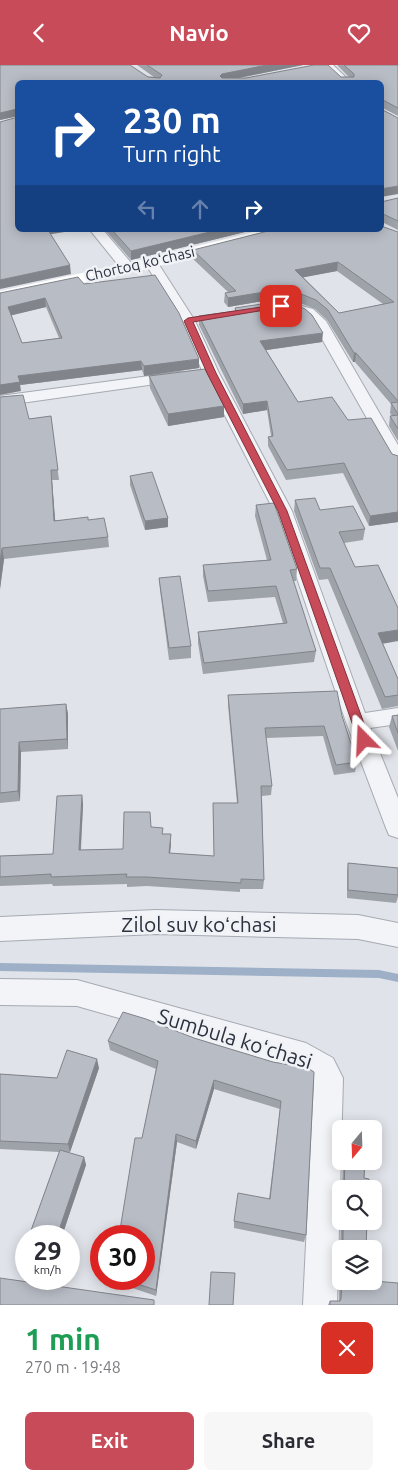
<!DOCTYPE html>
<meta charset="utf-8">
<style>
:root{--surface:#fff;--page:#f7f7f7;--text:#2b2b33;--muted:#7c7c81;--accent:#c84b5a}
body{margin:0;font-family:Ubuntu,sans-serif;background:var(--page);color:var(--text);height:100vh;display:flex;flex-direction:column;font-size:19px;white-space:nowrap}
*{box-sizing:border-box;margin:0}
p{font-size:16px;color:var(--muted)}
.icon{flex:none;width:28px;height:28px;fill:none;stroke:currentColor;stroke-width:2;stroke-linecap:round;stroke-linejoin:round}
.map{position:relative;height:1240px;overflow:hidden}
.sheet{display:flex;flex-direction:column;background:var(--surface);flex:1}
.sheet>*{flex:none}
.top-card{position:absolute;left:15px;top:15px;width:369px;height:152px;border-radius:8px;box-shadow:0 2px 12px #0003;background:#1a4fa0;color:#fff;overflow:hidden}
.needle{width:32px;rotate:199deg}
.controls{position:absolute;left:332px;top:1055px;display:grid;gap:10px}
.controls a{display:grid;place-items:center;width:50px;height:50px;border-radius:8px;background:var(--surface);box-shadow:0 2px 12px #0003;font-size:25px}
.speed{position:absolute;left:15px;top:1160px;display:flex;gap:10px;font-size:25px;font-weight:700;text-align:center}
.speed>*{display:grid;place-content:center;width:65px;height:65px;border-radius:50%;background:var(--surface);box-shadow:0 2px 12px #0003;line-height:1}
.speed small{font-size:12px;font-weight:400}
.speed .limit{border:8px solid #d22;background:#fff;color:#111}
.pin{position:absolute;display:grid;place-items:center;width:42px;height:42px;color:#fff;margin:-21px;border-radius:10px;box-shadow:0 2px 8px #0006}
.me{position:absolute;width:55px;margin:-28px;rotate:339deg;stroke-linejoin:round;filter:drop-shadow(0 0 4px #0008)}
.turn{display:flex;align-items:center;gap:18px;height:105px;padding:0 25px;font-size:22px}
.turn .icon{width:65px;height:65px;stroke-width:2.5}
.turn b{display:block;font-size:35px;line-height:42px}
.lanes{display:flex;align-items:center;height:48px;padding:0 25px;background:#0003;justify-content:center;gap:25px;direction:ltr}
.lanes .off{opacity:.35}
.round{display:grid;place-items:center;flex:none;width:52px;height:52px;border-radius:8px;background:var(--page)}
.summary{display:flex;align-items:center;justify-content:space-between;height:85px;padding:0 25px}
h1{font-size:30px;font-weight:600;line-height:38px;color:#1e9e55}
.cta{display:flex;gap:10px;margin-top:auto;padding:10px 25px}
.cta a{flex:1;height:58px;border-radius:8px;background:var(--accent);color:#fff;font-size:20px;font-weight:600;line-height:58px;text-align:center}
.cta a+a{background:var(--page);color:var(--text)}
header{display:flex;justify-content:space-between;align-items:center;height:65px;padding:0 25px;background:var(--accent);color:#fff;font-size:22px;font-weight:600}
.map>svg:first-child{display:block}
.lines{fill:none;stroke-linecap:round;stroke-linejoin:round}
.stream{fill:#9db0c7;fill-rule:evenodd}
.minor-casing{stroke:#a6aab3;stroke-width:2}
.minor{fill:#f3f4f7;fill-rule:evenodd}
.secondary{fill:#fff;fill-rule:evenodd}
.wall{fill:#9ea2a9;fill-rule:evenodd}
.shaded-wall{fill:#81848a}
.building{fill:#b8bcc5;stroke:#81848a;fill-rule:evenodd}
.route{fill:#c84b5a;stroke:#82313a}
.labels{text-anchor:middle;stroke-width:5;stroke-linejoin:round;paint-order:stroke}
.far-street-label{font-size:15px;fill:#2a313f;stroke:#f0f2f6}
.near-street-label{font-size:21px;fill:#2a313f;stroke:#f0f2f6}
</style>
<header><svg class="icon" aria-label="back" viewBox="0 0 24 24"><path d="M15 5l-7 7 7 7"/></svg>Navio<svg class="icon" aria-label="heart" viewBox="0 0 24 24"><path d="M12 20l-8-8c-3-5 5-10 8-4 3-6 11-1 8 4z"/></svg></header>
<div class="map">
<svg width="398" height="1240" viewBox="0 0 398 1240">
<rect width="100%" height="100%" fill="#e0e3e9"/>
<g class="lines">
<path class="stream" d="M0 898 379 905 398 909V917L379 913 0 906Z"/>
<g class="minor-casing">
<g id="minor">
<path d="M323 0H333L352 18H342Z"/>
<path d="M90 165H103L133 200 135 203 133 206H123Z"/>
<path d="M151 194 156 195 195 256 219 308 292 446 365 648 398 643V659L370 663 398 733V773L389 770 386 763 346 657 274 446 203 308 181 256 145 198Z"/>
<path d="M287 237 313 244 326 256 398 380V399L392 398 390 394 313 258 303 250 282 244 280 241Z"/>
<path d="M179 307 184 309 187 312 184 315 0 341V331Z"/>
<path d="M156 845 358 850 398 858V882L358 874 156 869 0 876V852Z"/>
<path d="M0 914 77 915 306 978 333 993 343 1013 337 1240H303L314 1015 301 1005 77 941 0 940Z"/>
</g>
</g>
<use href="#minor" class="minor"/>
<path class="secondary" d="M261 165H288L286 168 151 203 0 236V226L150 193Z"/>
</g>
<g class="wall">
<path d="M0 0 154 12 137 0H303L240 13 349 12 337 0H398V51L381 42V18H18V51L0 55Z"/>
<path d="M398 133V165L382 157 381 137Z"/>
<path d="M105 165H253L131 195Z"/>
<path d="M398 167V376L389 361 390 351H392L390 348 391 339 355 297H353L327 255 315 244 300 238 263 236 228 242 224 237 225 228 228 227 193 194V185ZM337 206 383 239 339 248 303 212Z"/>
<path d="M84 219 199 303 144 311 142 305 20 320 21 326 0 228ZM46 242 59 273 22 278 11 250Z"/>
<path d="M235 243 322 277 266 285 298 337 348 355 392 389 398 391V457L369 461 343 408 286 415 268 381V372L271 371 267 345 243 349 199 260V251L235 246Z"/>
<path d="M149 311 224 341V352L168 361 150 323Z"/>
<path d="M0 332 29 354 51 351 59 415H52L55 455H88L108 472 109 482 4 494 0 524Z"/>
<path d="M130 411 168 453V462L145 465 130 420Z"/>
<path d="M295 435 320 445 365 464 363 475 344 478 383 579 398 614V641L382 644 328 514 319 515 294 446Z"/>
<path d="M256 440 297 504 296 516H293L316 586 314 597 203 609 198 578V567L283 558 275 532 208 537 203 511V500L267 495 255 451Z"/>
<path d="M159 513 191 581V593L169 595 160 525Z"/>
<path d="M228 630 342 651 357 697 355 707 334 710 323 671 266 673 272 721 271 730 262 731 264 815 263 824H240V827L147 821 127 822V819L53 821 52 819 0 821V791L53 789 82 730 83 740 81 785 123 784 151 762 164 769 171 779 170 788 214 791 213 738H237L228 640Z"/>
<path d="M66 639 68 649V684L21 687 20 736 0 738V644Z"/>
<path d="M398 650V686L389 662 392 651Z"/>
<path d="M348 798 398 803V832L396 838 347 833V807Z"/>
<path d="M194 973 273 997 308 1003 306 1170 304 1177 234 1163V1156L269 1134 280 1044 214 1024 196 1084 177 1077 156 1231 115 1217 114 1214H144L142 1073 156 1004 110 985 108 976Z"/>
<path d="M99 1003 70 1087H66L84 1092 86 1100 62 1171H29L59 1087 0 1084V1009L57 1013Z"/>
<path d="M343 1096H365L364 1113 368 1124H342Z"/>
<path d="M341 1150V1156H367L366 1184H341V1216H374L398 1240H328L330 1236H339Z"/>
</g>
<g class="shaded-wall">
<path d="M267 0H303L222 16 220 11 222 9Z"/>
<path d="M17 44 18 51 0 55V48Z"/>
<path d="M398 121V129L381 132V124Z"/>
<path d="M383 149 382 157 381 158V150Z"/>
<path d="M45 165H77L46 170Z"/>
<path d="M218 165H253L131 195V186Z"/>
<path d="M338 197 337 206 295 214V205Z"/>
<path d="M70 200 71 209 0 224V215Z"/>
<path d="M264 227 263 236 228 242V233Z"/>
<path d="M45 233 46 242 9 251 8 242Z"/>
<path d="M323 268 322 277 260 286V276Z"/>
<path d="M354 288H356L355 297H353Z"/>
<path d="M199 294V303L144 311V301Z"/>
<path d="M141 296 142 305 20 320 21 326 0 330V320L18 311Z"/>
<path d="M267 336V345L243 349V339Z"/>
<path d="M224 341V352L168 361V349Z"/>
<path d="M51 405 52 415 56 466 54 456Z"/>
<path d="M398 447V457L369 461 370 451Z"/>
<path d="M168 453V462L145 465V456Z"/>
<path d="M2 483 4 494 0 524V498Z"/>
<path d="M398 565V576L376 580 378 568Z"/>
<path d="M66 639 68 649V684L67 674Z"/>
<path d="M19 677 21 687 20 736 18 726Z"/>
<path d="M82 730 83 740 80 794 79 785Z"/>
<path d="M171 769V779L169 797V788Z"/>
<path d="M97 994 99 1003 70 1087 68 1079Z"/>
<path d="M214 1015V1024L196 1084V1076Z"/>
<path d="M176 1069 177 1077 156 1231V1225Z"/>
<path d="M84 1092 86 1100 62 1171H57Z"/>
</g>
<g class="building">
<path d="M0 0H130L148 12 160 13 162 10 147 0H267L222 9 220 11 222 13H246L314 0H328L341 12H354V9L344 0H398V43L381 34V18H18V44H17L0 48Z"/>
<path d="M381 44 398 53V121L381 124Z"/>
<path d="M18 52V165H48L70 200 0 215V57Z"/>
<path d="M398 133V156L383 149 381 150V137Z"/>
<path d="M381 161 398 167V336L356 288H354L328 245 316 235 301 229 264 227 228 233 225 228 236 226 193 185 272 165H381ZM338 197 394 237 339 248 295 205Z"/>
<path d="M112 165H218L131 186Z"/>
<path d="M155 210 179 248 199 294 144 301 141 296 18 311 20 317 0 320V228L78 212 84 219ZM45 233 62 273 22 278 8 242Z"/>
<path d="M276 237 297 240 305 244 312 250 323 268 260 276 298 337 332 332 348 355 371 353 392 389 398 391V447L370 451 344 398 287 405 268 372 273 371 267 336 243 339 199 251 236 246 235 243 248 241Z"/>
<path d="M205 304 224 341 168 349 149 311Z"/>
<path d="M23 330 29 354 51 351 58 405H51L54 456 88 452V455L104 453 108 472 2 483 0 498V332Z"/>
<path d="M398 337V349L391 338Z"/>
<path d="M398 350V364L390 351Z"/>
<path d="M152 407 168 453 145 456 130 411Z"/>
<path d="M315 433 320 445 353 441 365 464 339 467 355 502 378 500 398 543V565L378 568 398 614V630L385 632 330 503H320L295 435Z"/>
<path d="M274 438 297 504 290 505 316 586 204 598 198 567 287 558 276 521 208 526 203 500 271 495 256 440Z"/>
<path d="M180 511 191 581 169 583 159 513Z"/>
<path d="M337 626 342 651 357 697 336 700 324 661 265 663 272 721H261L264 815 241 814V818L146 812H126L127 809 51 812V809L0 812V791L53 789 57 731 82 730 79 785 123 784 124 747H150L151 762 163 763 162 769H171L169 788 214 791 213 738H238L228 630Z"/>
<path d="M66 639 67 674 19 677 18 726 0 728V644Z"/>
<path d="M398 650V668L392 651Z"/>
<path d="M348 798 398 803V830L348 825Z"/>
<path d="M123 947 146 954 194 973 273 997 308 1003 314 1007 306 1170 234 1156 238 1128 270 1134 281 1036 214 1015 196 1076 176 1069 156 1225 122 1214H144V1171H119L135 1073H142L158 996 108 976Z"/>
<path d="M67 985 97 994 68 1079 0 1076V1009L57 1013Z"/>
<path d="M346 1062 359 1064H346Z"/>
<path d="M60 1085 84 1092 57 1171H29Z"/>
<path d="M345 1096H365L364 1113 369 1114 368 1124H344Z"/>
<path d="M343 1156H367L366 1184H343Z"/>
<path d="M211 1207 235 1208 233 1240H209Z"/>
<path d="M0 1213 154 1235V1240H0Z"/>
<path d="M342 1216H374L398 1218V1240H330V1236H340L341 1234Z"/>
</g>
<path class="route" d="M281 239H283V242L193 257 216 308 287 446 370 675 368 678H360L358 675 278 446 207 308 184 256 188 253Z"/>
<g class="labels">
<g class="far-street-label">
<text transform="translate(140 199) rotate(-13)" y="5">Chortoq koʻchasi</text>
</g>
<g class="near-street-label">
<text x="199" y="867">Zilol suv koʻchasi</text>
<text transform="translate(235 974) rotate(17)" y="7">Sumbula koʻchasi</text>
</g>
</g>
</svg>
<div class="controls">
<a><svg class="needle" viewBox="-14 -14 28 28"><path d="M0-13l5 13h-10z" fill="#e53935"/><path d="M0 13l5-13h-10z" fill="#7c7c81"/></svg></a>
<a><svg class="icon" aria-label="search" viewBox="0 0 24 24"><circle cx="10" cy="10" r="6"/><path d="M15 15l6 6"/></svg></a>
<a><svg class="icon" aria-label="layers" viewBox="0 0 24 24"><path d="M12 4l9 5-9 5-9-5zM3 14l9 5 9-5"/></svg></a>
</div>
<div class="speed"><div>29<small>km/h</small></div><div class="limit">30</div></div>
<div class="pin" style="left:281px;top:241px;background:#d93025"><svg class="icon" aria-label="arrive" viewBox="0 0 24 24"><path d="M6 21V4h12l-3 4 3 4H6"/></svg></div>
<svg class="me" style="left:364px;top:675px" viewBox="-20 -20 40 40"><path d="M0-17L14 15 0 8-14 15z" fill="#c84b5a" stroke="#fff" stroke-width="4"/></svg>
<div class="top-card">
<div class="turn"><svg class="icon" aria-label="right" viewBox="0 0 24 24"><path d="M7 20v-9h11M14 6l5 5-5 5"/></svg><div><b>230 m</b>Turn right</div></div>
<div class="lanes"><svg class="icon off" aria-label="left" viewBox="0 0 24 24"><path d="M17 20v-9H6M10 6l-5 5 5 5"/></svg><svg class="icon off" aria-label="ahead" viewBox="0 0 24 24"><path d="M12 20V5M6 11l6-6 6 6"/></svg><svg class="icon" aria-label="right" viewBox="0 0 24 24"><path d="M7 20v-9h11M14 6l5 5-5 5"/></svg></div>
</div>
</div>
<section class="sheet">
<div class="summary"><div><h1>1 min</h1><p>270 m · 19:48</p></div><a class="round" style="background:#d93025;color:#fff"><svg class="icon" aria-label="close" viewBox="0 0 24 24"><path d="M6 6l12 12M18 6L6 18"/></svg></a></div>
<div class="cta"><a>Exit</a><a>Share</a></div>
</section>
